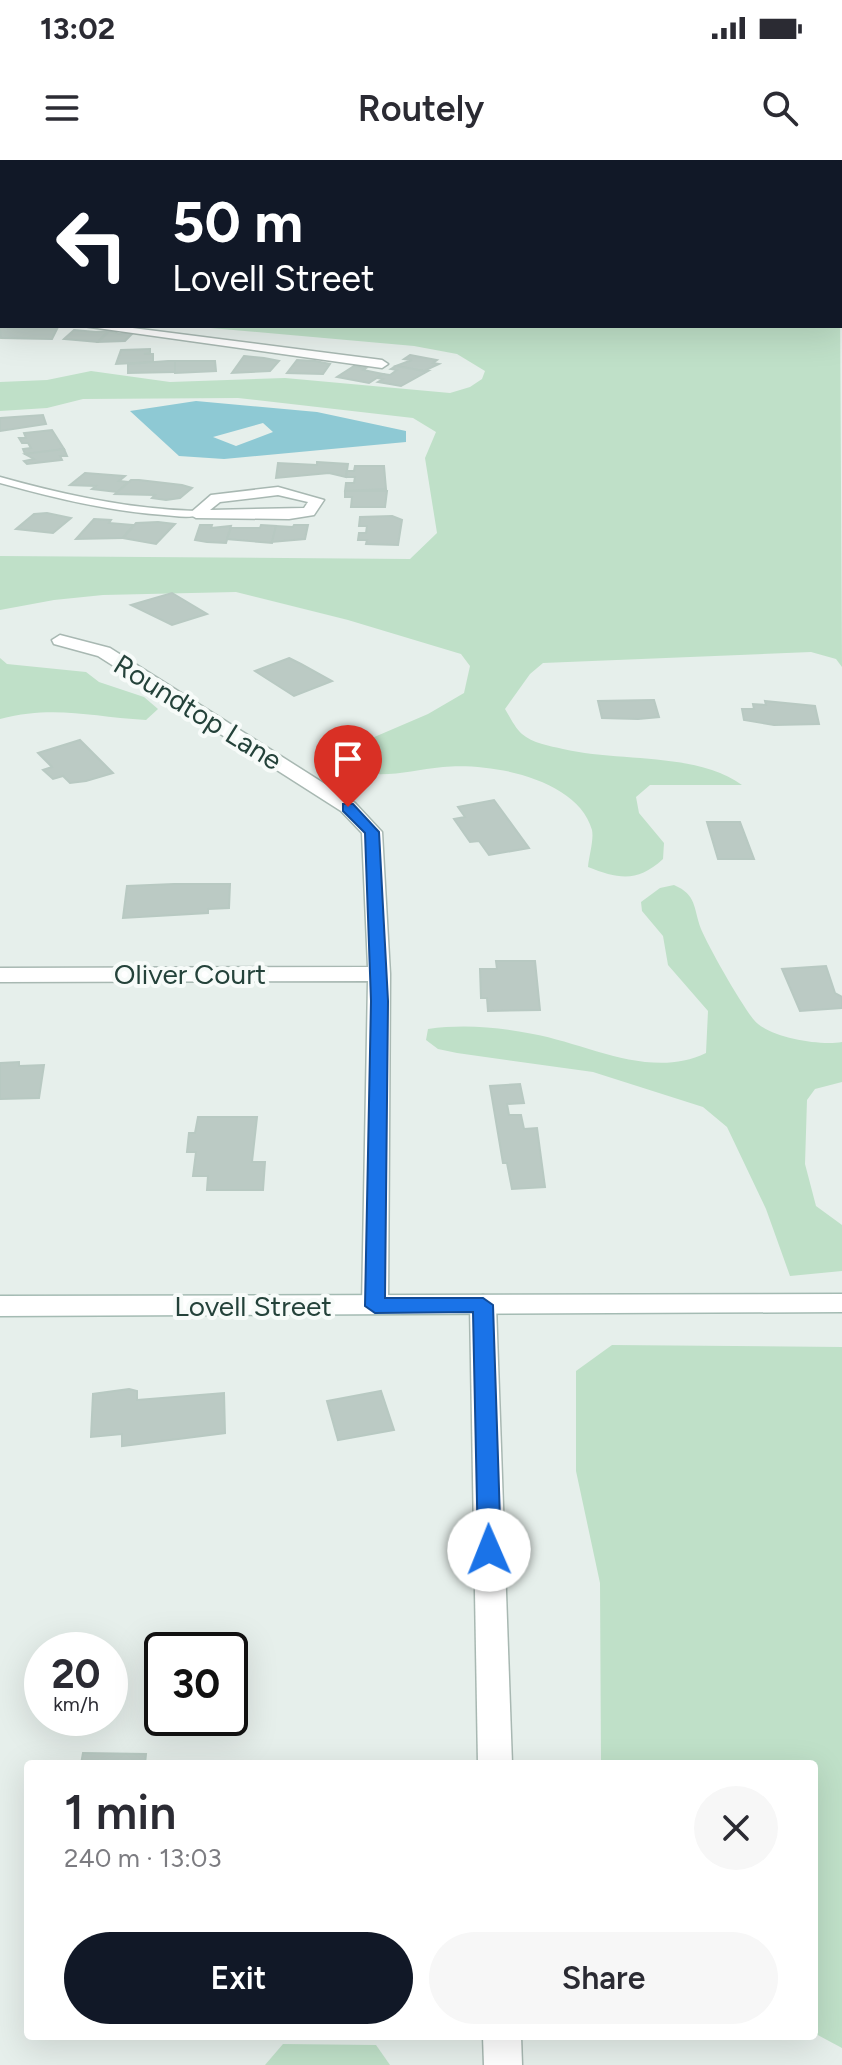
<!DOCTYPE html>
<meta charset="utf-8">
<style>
:root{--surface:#fff;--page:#f7f7f7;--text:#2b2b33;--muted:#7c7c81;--accent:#111827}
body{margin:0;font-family:Figtree,sans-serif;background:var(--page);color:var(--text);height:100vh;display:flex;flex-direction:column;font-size:30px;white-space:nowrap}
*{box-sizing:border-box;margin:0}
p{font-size:26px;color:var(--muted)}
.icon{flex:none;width:44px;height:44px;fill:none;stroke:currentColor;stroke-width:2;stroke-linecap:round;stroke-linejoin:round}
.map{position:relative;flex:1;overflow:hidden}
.sheet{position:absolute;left:24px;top:1600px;width:794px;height:280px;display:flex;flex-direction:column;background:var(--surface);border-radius:8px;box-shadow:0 8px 32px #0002}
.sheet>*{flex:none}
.hud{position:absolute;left:0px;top:0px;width:842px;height:168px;box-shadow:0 8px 32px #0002;background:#111827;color:#fff;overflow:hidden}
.speed{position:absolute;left:24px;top:1472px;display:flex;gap:16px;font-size:40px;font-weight:700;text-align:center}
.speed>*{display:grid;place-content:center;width:104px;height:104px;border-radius:50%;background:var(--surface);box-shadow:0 8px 32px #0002;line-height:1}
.speed small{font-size:20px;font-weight:400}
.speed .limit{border:4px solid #111;border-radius:12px;background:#fff;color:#111}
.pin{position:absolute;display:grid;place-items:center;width:68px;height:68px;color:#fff;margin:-82px -34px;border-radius:50% 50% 50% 0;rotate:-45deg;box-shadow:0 0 8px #0007}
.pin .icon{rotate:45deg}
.me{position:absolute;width:88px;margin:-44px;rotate:359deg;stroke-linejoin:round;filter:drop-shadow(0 0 6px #0008)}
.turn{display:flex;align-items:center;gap:28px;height:168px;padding:0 40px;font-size:36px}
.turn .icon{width:104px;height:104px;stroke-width:2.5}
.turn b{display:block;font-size:56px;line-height:68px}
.round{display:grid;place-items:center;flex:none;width:84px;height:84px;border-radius:42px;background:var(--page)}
.overview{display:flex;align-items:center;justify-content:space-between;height:136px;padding:0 40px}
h1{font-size:48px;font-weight:600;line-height:60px}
.button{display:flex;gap:16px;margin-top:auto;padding:16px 40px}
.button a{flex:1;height:92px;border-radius:48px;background:var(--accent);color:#fff;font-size:32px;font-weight:600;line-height:92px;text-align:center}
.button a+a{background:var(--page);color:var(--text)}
.status{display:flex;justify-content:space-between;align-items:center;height:56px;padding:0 40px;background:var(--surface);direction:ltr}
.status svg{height:22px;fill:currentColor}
header{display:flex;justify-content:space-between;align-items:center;height:104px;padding:0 40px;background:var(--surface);font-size:36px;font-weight:600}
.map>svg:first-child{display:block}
.green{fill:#bfe0c8}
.water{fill:#8ec9d4;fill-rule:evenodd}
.building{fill:#bbcac4;stroke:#b8c9c2;stroke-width:2}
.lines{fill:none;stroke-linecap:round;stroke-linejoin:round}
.lane-casing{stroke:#a8b8b2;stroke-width:3}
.street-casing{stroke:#a8b8b2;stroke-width:3}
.secondary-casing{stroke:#a4bbb3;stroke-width:3}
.lane{fill:#fff;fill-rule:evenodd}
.street{fill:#fff;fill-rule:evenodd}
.secondary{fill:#fff;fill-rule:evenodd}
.route{fill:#1a73e8;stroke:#114b97;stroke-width:2}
.labels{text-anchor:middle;stroke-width:8;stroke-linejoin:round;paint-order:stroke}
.street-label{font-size:28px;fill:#24423a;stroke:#f7fbf9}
</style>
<div class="status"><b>13:02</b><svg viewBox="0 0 49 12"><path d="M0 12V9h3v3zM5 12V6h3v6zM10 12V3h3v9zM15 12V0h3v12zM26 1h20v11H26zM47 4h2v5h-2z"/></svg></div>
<header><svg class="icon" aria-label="menu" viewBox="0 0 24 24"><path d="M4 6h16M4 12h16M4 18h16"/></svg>Routely<svg class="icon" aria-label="search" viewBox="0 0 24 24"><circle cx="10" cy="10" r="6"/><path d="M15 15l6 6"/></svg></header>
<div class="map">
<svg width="842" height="1905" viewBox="0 0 842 1905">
<rect width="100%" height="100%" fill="#e6efeb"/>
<g class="green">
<path d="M840 139 842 507 836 499 811 492 543 503 530 514 505 549C510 557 515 568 522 574 532 583 550 586 563 589 618 602 697 592 742 625H650L636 637 639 653 664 683 663 699C637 723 619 719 588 707 589 696 594 680 592 670 578 618 488 602 443 607 414 610 392 617 363 613L358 584 428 554 464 533 470 506 461 494 348 460 236 432 103 435 54 440 0 450V396L410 399 437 373 425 298 436 272 413 258 238 238 83 239 47 248 0 251V222L47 220 91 211 170 222 285 218 450 233 470 227 482 219 485 211 457 194 414 186 188 166H840Z"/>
<path d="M0 498 7 504 86 512 99 522 144 537 158 549 146 560C90 557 56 545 0 559Z"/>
<path d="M674 725C697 735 693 747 701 769 709 788 741 844 754 860 769 878 820 886 842 882V922L815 929 807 940 805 1004 816 1046 842 1065V1111L790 1116 766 1049 727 967 703 947 593 912 457 893 438 889 426 880 428 869C463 864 498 867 533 874 588 884 651 920 706 893L708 851 668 805 663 776 642 751 641 742 660 728Z"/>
<path d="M612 1185 842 1187V1888L814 1873V1604H601L600 1423 576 1311V1211Z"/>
<path d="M283 1884 376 1885 390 1905H265Z"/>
</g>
<path class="water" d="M196 241 317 252 406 271V282L224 299 179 296 130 251ZM263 263 273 272 236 286 213 277Z"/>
<g class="building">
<path d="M0 166H9L8 169H57L52 179 1 178Z"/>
<path d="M74 170 96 172 109 171 98 182 64 179Z"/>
<path d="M109 171 120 174 135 171 125 181 98 182Z"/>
<path d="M150 189V193L144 194H153V202L116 204 121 190Z"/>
<path d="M410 195 437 200 433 203 439 204 424 211 396 206 412 200 404 199Z"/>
<path d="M244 196 264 198 279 201 270 211 232 213Z"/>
<path d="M297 200 315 201 330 204 323 214 287 213Z"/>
<path d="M168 201H175V212L128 213V204Z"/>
<path d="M175 201H215L216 211 175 213Z"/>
<path d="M354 206 366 208 363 210 383 214 369 223 337 217Z"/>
<path d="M396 206 424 211H428L401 226 378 222 383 219 377 218 383 214 390 215 397 210 391 209Z"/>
<path d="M43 255 46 264 0 271V258Z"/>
<path d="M52 270 64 289 25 294 23 289 31 288 28 283H22L19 278H26L24 273Z"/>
<path d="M64 289 67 296H60L62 300 27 304 24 301 34 299 25 294Z"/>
<path d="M317 302 348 304 346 317 329 313 276 318 278 303 317 305Z"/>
<path d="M355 306H384L386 329 345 331 346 323H354L355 317H346L347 311H354Z"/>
<path d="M85 313 125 316 119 321 129 322 117 332 92 329 96 326 70 325Z"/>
<path d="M139 320 182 325 192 328 180 338 166 340 152 338 155 335 115 334 131 320Z"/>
<path d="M345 331H387L385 347H351L352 337H345Z"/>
<path d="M34 354 47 353 71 358 53 373 16 369Z"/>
<path d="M392 356 402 360 398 385 366 384 367 380H358L359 373H366L367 366H359L360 357Z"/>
<path d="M94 359 111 360 109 363 134 365 123 378 76 379Z"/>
<path d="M158 362 175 364 156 384 123 378 136 363Z"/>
<path d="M200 365H212L211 368 231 366 226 383 207 382 195 380Z"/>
<path d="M261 365 276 366 272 383 227 379 231 368H260Z"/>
<path d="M294 365H308L305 379 272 382 276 366 293 367Z"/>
<path d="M172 433 207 454 172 465 131 445Z"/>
<path d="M289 498 301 504 332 521 294 536 255 511Z"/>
<path d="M654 540 659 557 638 559 602 558 598 541Z"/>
<path d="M765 541 815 546 819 564 774 565 744 560 742 549H754L753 544 766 545Z"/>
<path d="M80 580 113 613 86 621 70 623 63 616 53 619 43 610 52 607 38 593Z"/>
<path d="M494 640 529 688 489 695 479 681 470 682 454 659 465 657 458 647Z"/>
<path d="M707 662H740L754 699H718Z"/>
<path d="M174 724H230L229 748 208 749V753L123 758 127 726Z"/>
<path d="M496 801H535L540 850 488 851 487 838H481L480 809H497Z"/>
<path d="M826 806 835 833 842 837V848L800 851 782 809Z"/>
<path d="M19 902V906L44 905 39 938 0 939V903Z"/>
<path d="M520 924 524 943 507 944 509 955H521L524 969 537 968 545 1027 512 1029 507 1003H503L490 926Z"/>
<path d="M198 957H257L252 1002H265L263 1030H207L208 1016H193L196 992H187L189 973H195Z"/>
<path d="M129 1229 137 1231V1240L224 1233 225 1273 122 1286V1274L91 1277 93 1234Z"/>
<path d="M381 1231 394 1270 338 1280 327 1241Z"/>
<path d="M83 1593 146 1594 145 1604H81Z"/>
</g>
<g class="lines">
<g class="lane-casing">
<path id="lane" d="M0 317C65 335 128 349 196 351L200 354C191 359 175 356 164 355 108 351 54 338 0 323Z"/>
</g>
<g class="street-casing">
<g id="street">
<path d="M93 0H104L106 2H95Z"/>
<rect x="443" y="0" width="10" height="2"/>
<path d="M595 0H605L606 2H596Z"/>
<path d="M731 0H837L835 2Z"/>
<rect x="840" y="92" width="2" height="6"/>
<rect x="0" y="111" width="2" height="6"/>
<rect x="0" y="157" width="2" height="8"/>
<path d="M83 166H117L382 200 388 204 382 208Z"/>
<path d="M278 327 324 340 314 355 289 359 196 358 189 354 211 335ZM278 335 308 342 304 348 210 350 220 342Z"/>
<path d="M60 475 110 488 355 643 382 672 390 814 388 1146 385 1153H365L362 1146 368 821 0 822V808L368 807 362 673 341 651 98 496 54 484 52 480Z"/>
<path d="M483 1135 493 1138 496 1145 512 1604H478L470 1145 473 1138Z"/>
<path d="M483 1876H521L522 1905H484Z"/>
</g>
</g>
<g class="secondary-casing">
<path id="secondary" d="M842 1134V1152L0 1156V1136Z"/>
</g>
<use href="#lane" class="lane"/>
<use href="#street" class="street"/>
<use href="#secondary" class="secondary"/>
</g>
<path class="route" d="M343 644H353L379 672 388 841 385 1138H483L493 1145 501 1390 498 1396H481L478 1390 473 1152 375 1153 365 1146 371 841 365 673 343 651Z"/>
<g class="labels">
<g class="street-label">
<text transform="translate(198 552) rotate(32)" y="10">Roundtop Lane</text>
<text x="190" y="824">Oliver Court</text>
<text x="253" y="1156">Lovell Street</text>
</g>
</g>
</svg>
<div class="speed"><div>20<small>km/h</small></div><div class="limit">30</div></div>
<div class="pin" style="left:348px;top:647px;background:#d93025"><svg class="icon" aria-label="arrive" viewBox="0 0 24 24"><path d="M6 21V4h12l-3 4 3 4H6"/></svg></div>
<svg class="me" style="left:489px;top:1390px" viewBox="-20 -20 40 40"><circle r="19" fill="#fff"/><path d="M0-13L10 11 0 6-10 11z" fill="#1a73e8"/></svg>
<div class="hud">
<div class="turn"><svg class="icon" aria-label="left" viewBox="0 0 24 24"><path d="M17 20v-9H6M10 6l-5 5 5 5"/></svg><div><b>50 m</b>Lovell Street</div></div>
</div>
<section class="sheet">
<div class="overview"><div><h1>1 min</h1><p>240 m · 13:03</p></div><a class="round"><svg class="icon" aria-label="close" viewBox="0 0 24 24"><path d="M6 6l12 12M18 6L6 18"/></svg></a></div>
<div class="button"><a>Exit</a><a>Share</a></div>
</section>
</div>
